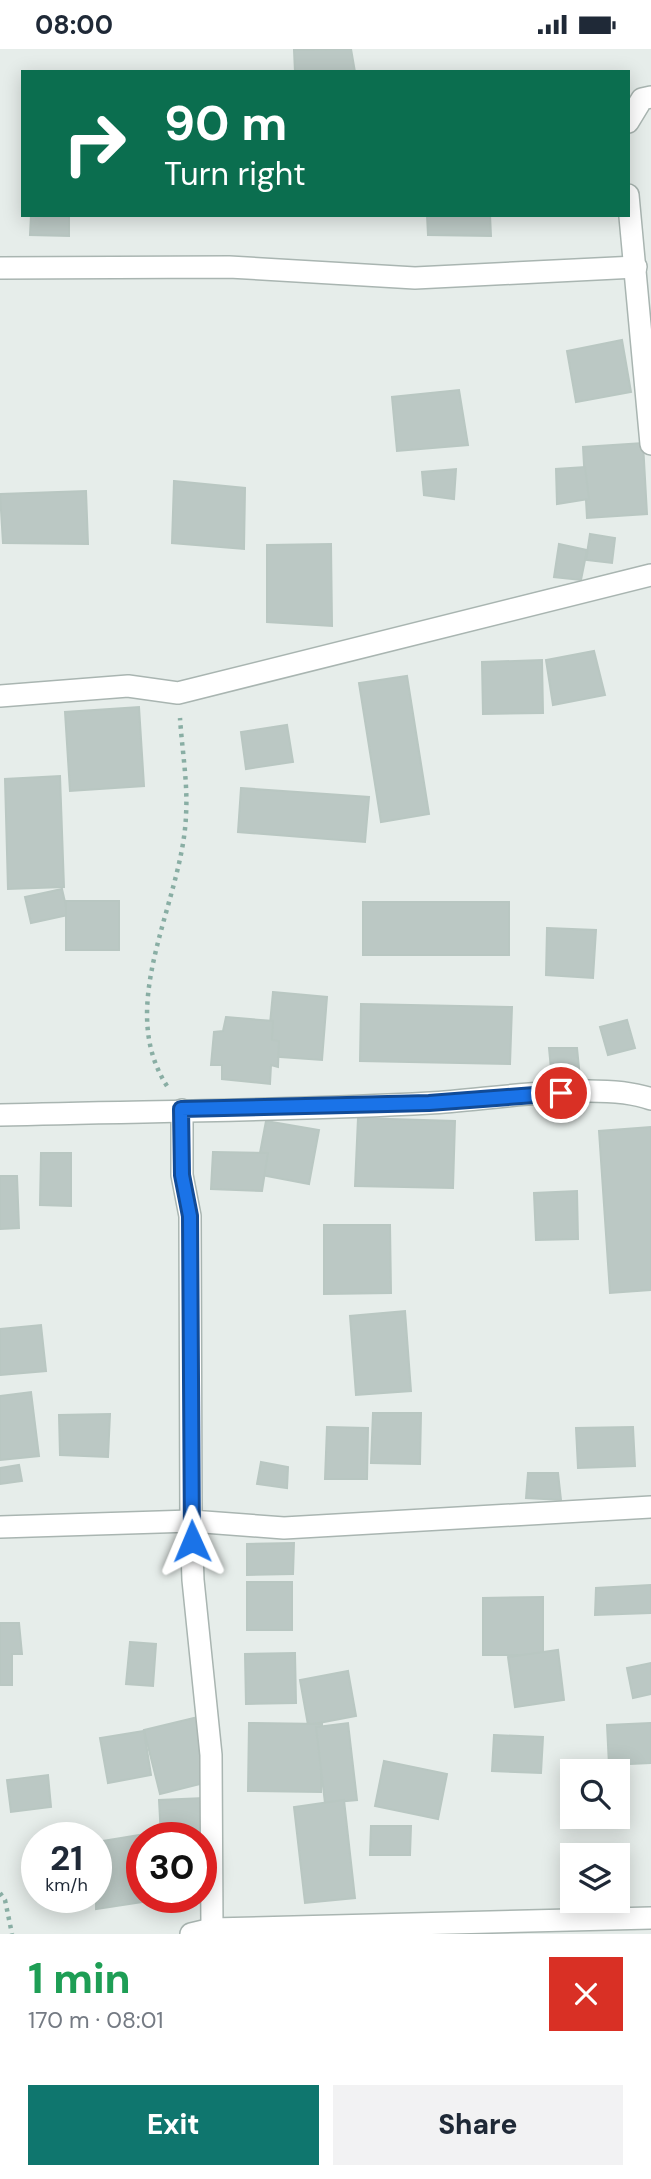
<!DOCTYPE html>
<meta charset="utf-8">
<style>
:root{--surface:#fff;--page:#f2f2f3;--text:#1f2937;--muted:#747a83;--accent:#0f766e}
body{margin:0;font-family:"DM Sans",sans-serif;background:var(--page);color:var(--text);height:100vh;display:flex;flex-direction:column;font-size:26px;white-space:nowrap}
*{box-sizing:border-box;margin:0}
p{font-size:23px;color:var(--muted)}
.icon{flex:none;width:38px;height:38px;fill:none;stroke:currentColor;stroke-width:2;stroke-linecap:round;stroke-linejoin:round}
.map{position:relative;height:1885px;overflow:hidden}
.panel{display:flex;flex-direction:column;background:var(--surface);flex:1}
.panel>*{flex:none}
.guide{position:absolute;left:21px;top:21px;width:609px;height:147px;border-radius:0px;box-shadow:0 4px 18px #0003;background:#0b6e4f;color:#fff;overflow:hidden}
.tools{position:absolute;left:560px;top:1710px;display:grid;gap:14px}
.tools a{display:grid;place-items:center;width:70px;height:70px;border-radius:0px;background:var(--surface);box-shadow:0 4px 18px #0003;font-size:35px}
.speed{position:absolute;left:21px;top:1773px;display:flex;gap:14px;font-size:35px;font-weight:700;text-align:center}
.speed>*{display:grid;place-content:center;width:91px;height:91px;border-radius:50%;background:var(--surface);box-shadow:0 4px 18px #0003;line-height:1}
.speed small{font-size:18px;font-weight:400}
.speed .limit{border:10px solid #d22;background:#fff;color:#111}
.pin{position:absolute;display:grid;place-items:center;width:60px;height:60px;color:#fff;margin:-30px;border:4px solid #fff;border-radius:50%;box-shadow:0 2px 7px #0007}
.me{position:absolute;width:77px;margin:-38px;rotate:359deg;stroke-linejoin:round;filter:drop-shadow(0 0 5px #0008)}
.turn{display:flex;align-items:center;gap:24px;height:147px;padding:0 28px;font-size:32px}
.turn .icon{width:91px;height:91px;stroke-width:2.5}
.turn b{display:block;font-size:49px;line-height:60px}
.round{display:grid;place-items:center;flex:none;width:74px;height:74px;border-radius:0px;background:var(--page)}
.head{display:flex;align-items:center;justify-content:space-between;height:119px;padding:0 28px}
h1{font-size:42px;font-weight:800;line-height:52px;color:#1e9e55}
.cta{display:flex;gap:14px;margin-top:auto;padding:14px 28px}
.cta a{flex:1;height:80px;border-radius:0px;background:var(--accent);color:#fff;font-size:28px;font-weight:800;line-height:80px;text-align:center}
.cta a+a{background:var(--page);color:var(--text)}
.status{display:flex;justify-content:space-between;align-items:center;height:49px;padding:0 35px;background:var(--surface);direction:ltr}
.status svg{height:19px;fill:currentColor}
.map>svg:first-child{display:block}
.building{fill:#bbc8c4;stroke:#b9c7c2;stroke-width:2}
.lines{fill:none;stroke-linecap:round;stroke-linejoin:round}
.street-casing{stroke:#a9b5b1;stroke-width:24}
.path{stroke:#89aea4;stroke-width:4.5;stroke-dasharray:3.5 5;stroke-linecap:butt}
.street{stroke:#fff;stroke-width:21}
.route-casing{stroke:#114b97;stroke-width:18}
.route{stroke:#1a73e8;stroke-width:12}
</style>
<div class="status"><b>08:00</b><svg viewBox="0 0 49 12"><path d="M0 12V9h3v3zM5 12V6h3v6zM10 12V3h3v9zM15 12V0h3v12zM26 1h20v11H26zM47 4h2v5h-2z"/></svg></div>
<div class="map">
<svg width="651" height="1885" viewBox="0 0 651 1885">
<rect width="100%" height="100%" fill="#e6edea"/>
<g class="building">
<path d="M351 0 355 23H295L294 1Z"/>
<path d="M31 166H69V187L30 186Z"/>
<path d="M427 166H490L491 187 428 186Z"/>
<path d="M622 291 631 343 576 353 567 302Z"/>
<path d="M459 341 468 396 397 402 392 348Z"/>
<path d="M643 394 647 465 587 469 583 398Z"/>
<path d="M585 418 589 450 557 455 556 420Z"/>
<path d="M456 420 454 450 424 446 422 423Z"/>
<path d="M174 432 245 439 244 500 172 494Z"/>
<path d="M86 442 88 495 3 494 0 445Z"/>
<path d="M590 485 615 489 612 514 586 511Z"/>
<path d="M331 495 332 577 267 573V496Z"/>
<path d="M559 495 587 501 581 531 554 528Z"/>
<path d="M594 602 605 646 553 656 546 611Z"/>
<path d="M542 611 543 664 483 665 482 613Z"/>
<path d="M407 627 429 765 381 773 359 634Z"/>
<path d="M139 658 144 737 70 742 65 663Z"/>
<path d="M287 676 293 713 246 720 241 683Z"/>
<path d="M60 727 64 838 8 840 5 730Z"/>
<path d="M241 739 369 748 365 793 238 783Z"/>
<path d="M62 840 68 866 31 874 25 848Z"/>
<rect x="66" y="852" width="53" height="49"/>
<rect x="363" y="853" width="146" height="53"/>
<path d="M547 879 596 881 593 929 546 926Z"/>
<path d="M273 943 327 948 322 1011 267 1007Z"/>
<path d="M361 955 512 958 510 1015 360 1012Z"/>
<path d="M226 968 273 972 272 991 279 992 278 1018 271 1016 270 1035 222 1030V1016H211L214 983 223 982Z"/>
<path d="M627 971 635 999 608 1006 600 978Z"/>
<path d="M549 999H577L580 1029 552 1031Z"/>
<path d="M358 1069 455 1072 453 1139 355 1137Z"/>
<path d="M266 1072 319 1081 309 1135 256 1125Z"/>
<path d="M651 1078V1241L610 1244 599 1082Z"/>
<path d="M213 1103 268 1104 262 1142 211 1140Z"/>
<path d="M41 1104H71V1157L40 1156Z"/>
<path d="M0 1127H17L19 1179 0 1180Z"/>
<path d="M577 1142 578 1190 536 1191 534 1144Z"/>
<path d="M324 1176H390L391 1244 324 1245Z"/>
<path d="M405 1262 411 1342 356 1346 350 1267Z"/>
<path d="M41 1276 46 1322 0 1326V1280Z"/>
<path d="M31 1343 39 1407 0 1411V1347Z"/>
<path d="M373 1364H421L420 1415 371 1414Z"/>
<path d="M110 1365 108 1408 60 1406 59 1366Z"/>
<path d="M327 1378 368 1379 367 1430H325Z"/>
<path d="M633 1378 635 1417 578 1419 576 1379Z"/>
<path d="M261 1413 288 1418 287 1439 257 1435Z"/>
<path d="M19 1416 22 1432 0 1435V1419Z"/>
<path d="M528 1424H558L561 1451 526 1449Z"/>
<path d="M294 1494 293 1525 247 1526V1495Z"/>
<rect x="247" y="1533" width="45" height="48"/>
<path d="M651 1536V1564L595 1566 596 1539Z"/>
<path d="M543 1548V1606H483V1549Z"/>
<path d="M0 1574H19L22 1605H12V1636H0Z"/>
<path d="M130 1593 156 1595 153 1637 126 1635Z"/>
<path d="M558 1601 564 1651 515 1658 508 1608Z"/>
<path d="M295 1604 296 1654 246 1655 245 1605Z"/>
<path d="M651 1614V1645L633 1649 627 1619Z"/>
<path d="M348 1622 356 1667 308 1676 300 1631Z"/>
<path d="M198 1668 208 1733 160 1745 144 1681Z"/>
<path d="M249 1674 322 1675 321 1743 248 1742Z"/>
<path d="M348 1674 357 1751 325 1754 316 1678Z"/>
<path d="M651 1674V1714L609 1716 607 1676Z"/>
<path d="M144 1682 151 1726 108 1734 100 1689Z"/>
<path d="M494 1686 543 1688 541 1724 492 1722Z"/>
<path d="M384 1712 447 1725 438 1770 375 1757Z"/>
<path d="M48 1726 51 1758 11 1763 7 1731Z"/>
<path d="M204 1749 208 1854 164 1852 163 1848H201V1788H161L159 1751Z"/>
<path d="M344 1751 355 1849 305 1854 294 1758Z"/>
<path d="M371 1777H411L410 1806H370Z"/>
<path d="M152 1784 153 1788H142V1848L162 1850 96 1860V1793Z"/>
</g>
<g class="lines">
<g class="street-casing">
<g id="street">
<path d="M628 73 642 50 651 48"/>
<path d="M628 146 651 395"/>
<path d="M0 219 229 218 415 229 636 218"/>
<path d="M0 647 128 637 178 644 651 526"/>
<path d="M182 1061V1126L190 1167 191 1472 284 1479 651 1458"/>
<path d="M0 1066C143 1062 287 1062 430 1054 488 1051 601 1031 651 1050"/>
<path d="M0 1478 191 1472 193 1531 211 1706 212 1880"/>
<path d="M191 1885 212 1880 651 1869"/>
</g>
</g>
<g class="path">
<path d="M167 1037C114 955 183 853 186 766 188 734 182 701 180 669"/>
<path d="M0 1844 5 1851 12 1885"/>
</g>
<use href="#street" class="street"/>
</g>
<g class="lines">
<g class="route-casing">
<path id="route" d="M192 1492 190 1167 182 1126 181 1060 429 1054 561 1044"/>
</g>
<use href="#route" class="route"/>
</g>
</svg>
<div class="tools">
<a><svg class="icon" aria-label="search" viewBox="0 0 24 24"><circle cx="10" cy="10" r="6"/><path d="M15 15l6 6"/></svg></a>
<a><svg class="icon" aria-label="layers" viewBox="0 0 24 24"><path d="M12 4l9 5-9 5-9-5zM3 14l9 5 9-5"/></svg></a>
</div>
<div class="speed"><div>21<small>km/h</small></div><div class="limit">30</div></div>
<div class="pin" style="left:561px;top:1044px;background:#d93025"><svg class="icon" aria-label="arrive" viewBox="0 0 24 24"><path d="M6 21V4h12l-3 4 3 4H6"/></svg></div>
<svg class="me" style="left:192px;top:1492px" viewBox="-20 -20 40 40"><path d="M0-17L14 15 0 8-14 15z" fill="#1a73e8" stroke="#fff" stroke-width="4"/></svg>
<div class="guide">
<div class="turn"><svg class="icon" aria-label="right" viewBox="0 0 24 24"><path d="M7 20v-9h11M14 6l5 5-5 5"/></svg><div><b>90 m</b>Turn right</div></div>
</div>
</div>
<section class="panel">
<div class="head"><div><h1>1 min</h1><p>170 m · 08:01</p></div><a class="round" style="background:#d93025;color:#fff"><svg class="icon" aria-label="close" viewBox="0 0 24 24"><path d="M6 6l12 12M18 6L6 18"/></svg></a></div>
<div class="cta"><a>Exit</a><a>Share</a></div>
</section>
